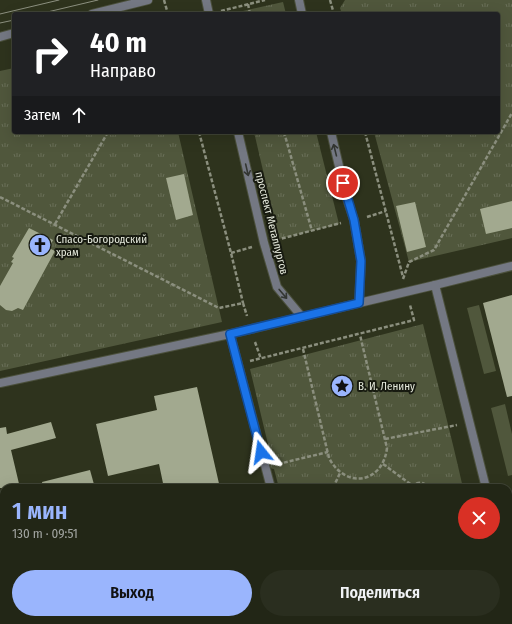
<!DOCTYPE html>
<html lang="ru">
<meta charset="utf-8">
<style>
:root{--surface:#222616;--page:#2a2e1f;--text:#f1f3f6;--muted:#a2a5a1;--line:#3f4335;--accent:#9ab5fd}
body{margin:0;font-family:"Fira Sans Condensed",sans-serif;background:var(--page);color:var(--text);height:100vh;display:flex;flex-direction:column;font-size:15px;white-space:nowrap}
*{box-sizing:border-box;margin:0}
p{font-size:13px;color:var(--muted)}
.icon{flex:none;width:22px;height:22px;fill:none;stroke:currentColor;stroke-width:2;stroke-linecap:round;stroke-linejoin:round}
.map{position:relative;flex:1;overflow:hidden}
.side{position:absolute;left:0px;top:484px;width:512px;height:140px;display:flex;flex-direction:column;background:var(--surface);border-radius:12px 12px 0 0;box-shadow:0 4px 16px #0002,0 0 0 1px var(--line)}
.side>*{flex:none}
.top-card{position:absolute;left:12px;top:12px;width:488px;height:122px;border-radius:4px;box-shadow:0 4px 16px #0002,0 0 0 1px var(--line);background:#202124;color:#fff;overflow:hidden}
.pin{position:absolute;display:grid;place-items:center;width:34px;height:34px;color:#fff;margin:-17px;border:2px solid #fff;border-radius:50%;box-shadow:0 1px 4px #0007}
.me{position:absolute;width:44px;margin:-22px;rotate:345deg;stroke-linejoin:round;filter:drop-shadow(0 0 3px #0008)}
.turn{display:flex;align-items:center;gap:14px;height:84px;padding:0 12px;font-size:18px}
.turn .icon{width:52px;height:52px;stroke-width:2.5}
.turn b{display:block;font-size:28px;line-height:34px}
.then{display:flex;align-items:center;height:38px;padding:0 12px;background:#0003;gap:8px;font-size:15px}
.round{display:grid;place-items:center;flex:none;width:42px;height:42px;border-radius:21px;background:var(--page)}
.headline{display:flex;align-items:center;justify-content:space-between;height:68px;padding:0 12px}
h1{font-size:24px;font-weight:600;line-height:30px;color:var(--accent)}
.action{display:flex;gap:8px;margin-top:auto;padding:8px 12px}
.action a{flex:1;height:46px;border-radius:24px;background:var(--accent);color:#111;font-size:16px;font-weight:600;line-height:46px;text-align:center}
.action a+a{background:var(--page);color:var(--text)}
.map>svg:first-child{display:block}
.green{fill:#50573c}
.park{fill:url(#park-tufts)}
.building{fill:#a2a98f}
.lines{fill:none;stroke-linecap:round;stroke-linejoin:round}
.service-casing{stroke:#4b503c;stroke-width:10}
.tertiary-casing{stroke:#4b503c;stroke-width:10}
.path{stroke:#8b8f7e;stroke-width:2.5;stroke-dasharray:4 2;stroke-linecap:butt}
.service{stroke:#747883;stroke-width:8}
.tertiary{stroke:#747883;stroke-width:8}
.tram{stroke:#8d9180;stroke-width:1}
.oneway{stroke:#333632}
.route-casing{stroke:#114b97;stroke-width:10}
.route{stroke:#1a73e8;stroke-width:7}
.labels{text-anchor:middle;stroke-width:4;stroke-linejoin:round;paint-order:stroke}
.street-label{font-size:11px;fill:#e5e9dc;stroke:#171a10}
.poi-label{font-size:11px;fill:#e5e9dc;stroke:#171a10;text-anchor:start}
</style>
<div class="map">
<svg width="512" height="624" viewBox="0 0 512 624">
<defs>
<pattern id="park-tufts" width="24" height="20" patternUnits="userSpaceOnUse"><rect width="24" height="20" fill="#50573c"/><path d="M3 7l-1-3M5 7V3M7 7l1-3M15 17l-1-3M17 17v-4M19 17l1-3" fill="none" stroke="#696f58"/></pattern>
</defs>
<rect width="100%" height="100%" fill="#2e331d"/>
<g class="green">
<path d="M479 305 496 371 484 374 467 308Z"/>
<path d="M505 404 512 434V475L508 476 491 408Z"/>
</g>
<g class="park">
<path d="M345 0H512V238L409 262 374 132H498V14H342L340 8Z"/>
<path d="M283 2 286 14H230Z"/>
<path d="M14 68V132H178L222 322 0 371V71Z"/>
<path d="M254 132H316L339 224 279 239Z"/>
<path d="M423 324C436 379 451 433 463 488H279L274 469 265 467 272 461 250 369Z"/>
</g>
<g class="building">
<path d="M184 174 193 215 176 220 166 178Z"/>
<path d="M512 201V228L486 234 480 209Z"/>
<path d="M415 202 426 247 407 252 396 206Z"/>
<path d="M29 228 53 240 49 248 55 251 23 310 18 308 12 311 6 310 0 305V286L13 263 11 262 14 258 12 257Z"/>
<path d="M512 295V396L507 397 483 303Z"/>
<path d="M197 387 220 488H164L159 464 108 476 96 424 157 410 154 396Z"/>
<path d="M51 422 56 438 11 450 20 488H0V428L6 427 7 434Z"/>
<path d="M90 470 95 488H43L42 482Z"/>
</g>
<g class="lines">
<g class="service-casing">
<g id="service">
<path d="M435 285 512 266"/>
<path d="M359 303 435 285 486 488"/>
<path d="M0 383 230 334"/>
<path d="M271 488 230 334 302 317"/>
<path d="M508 538 512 537"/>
</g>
</g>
<g class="tertiary-casing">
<g id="tertiary">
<path d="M206 0 209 14"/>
<path d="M299 0 302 14"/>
<path d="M92 14 148 0"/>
<path d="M0 37 14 33"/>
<path d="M238 132 264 243 277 287 302 317 359 303 361 261 354 220 346 196 331 132"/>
</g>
</g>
<g class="path">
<path d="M164 0 168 14"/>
<path d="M330 0 334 14"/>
<path d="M248 4 250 14"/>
<path d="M221 11 265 0"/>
<path d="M199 132 231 253 243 303"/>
<path d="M284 132 312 231"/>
<path d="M365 132 403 277"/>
<path d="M0 197 219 308 243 303 247 316"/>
<path d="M367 217 386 211"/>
<path d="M55 224 108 132"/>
<path d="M276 240 341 223"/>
<path d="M231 253 252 247"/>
<path d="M403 279 409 262 434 250 512 113"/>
<path d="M255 342 261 359"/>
<path d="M303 349 329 458C346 490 383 483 387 448L360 335"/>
<path d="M250 361 414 320 410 305"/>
<path d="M385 439 457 425"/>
<path d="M278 464 328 452"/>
<path d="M383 464 413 486"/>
<path d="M333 488 340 473"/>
<path d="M412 488C416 481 424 481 428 488"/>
</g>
<use href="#service" class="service"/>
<use href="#tertiary" class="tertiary"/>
<g class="tram">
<path d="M0 14 59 0"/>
<path d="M39 14 98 0"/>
<path d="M0 23 14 20"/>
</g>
</g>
<defs><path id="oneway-shaft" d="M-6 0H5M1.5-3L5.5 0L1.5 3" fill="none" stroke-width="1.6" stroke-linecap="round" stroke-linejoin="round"/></defs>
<g class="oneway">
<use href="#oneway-shaft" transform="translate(335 150) rotate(-104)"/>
<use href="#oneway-shaft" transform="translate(247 170) rotate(77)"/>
<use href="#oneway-shaft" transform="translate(283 294) rotate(50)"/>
</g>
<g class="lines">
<g class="route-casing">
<path id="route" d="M261 452 230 334 359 303 361 261 354 220 343 183"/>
</g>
<use href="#route" class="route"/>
</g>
<defs>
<g id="church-disc" transform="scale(1.15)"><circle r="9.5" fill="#9ab5fd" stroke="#171a10"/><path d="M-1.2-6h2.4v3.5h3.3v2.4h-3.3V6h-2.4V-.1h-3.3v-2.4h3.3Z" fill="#111"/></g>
<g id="sight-disc" transform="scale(1.15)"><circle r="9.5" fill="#9ab5fd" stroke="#171a10"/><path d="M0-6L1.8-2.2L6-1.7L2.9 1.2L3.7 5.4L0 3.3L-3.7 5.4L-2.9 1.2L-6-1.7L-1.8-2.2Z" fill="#111"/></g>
</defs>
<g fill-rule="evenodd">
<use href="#church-disc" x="40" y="245"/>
<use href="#sight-disc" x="342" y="386"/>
</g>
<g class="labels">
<g class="street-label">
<text transform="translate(272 223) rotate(76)" y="4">проспект Металлургов</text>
</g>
<g class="poi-label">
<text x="56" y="243">Спасо-Богородский<tspan x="56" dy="13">храм</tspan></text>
<text x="358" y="390">В. И. Ленину</text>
</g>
</g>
</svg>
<div class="pin" style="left:343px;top:183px;background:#d93025"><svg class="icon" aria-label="arrive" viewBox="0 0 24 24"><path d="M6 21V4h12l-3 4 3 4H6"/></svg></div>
<svg class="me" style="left:261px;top:452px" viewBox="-20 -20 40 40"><path d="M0-17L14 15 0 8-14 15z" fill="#1a73e8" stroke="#fff" stroke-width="4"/></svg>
<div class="top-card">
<div class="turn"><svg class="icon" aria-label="right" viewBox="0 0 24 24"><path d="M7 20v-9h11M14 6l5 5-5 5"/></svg><div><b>40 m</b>Направо</div></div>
<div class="then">Затем<svg class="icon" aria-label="ahead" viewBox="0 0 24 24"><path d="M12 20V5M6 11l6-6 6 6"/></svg></div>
</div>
<section class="side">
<div class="headline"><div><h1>1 мин</h1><p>130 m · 09:51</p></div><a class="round" style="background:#d93025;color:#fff"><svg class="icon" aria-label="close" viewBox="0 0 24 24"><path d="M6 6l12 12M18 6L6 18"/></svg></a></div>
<div class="action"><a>Выход</a><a>Поделиться</a></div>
</section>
</div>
